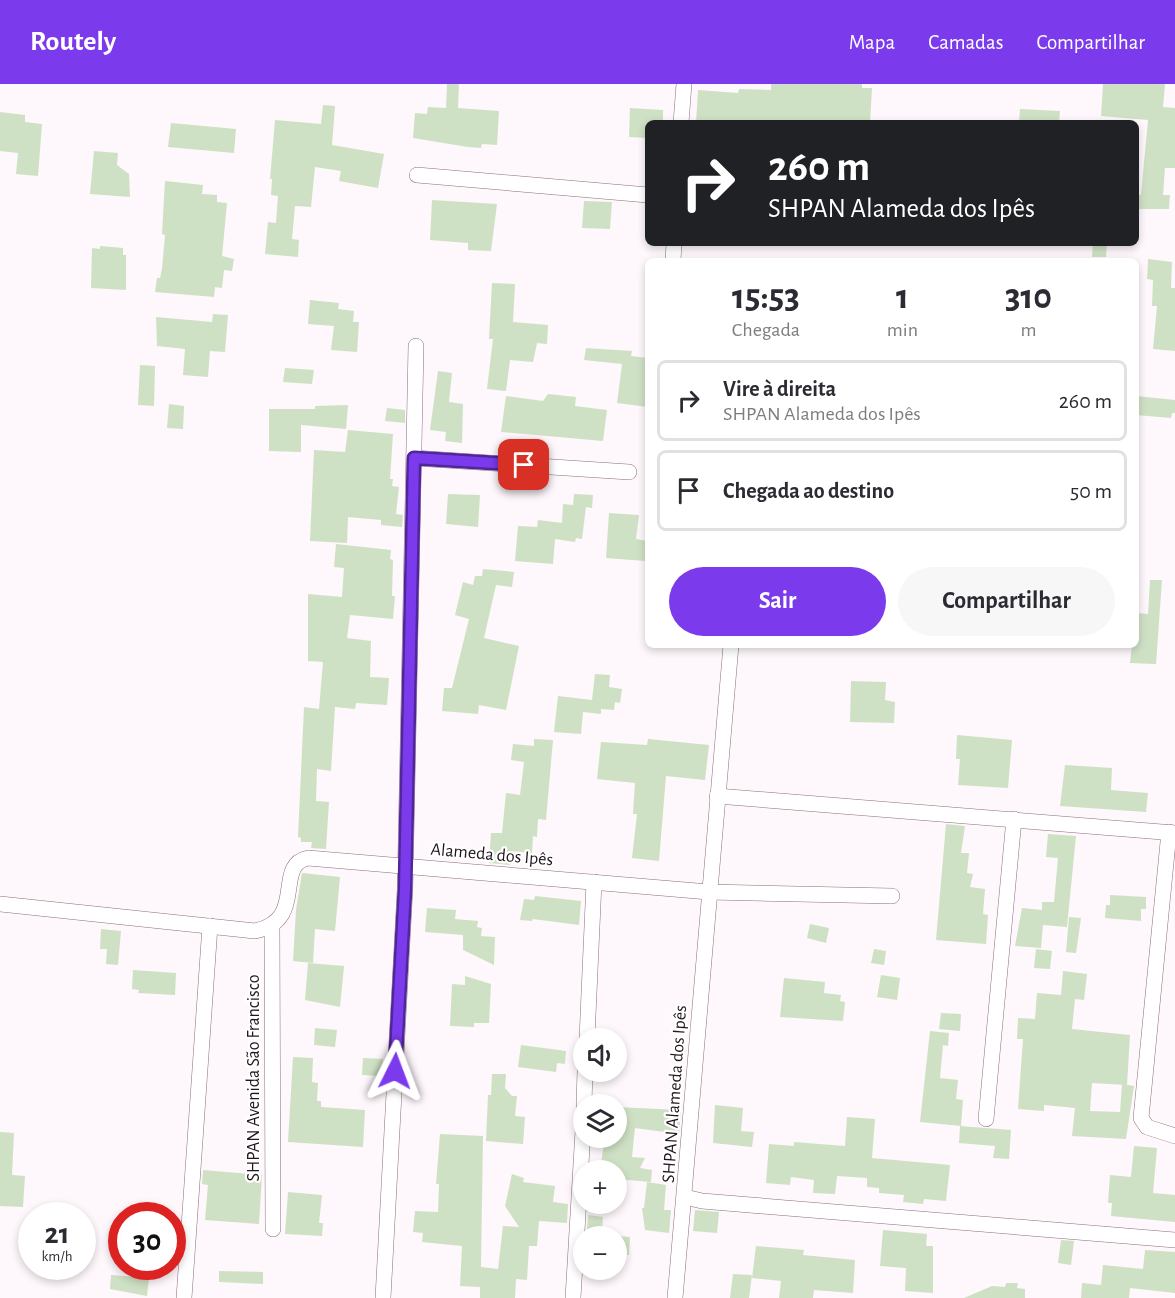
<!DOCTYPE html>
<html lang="pt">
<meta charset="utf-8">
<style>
:root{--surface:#fff;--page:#f7f7f7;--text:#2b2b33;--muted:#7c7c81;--line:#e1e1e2;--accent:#7c3aed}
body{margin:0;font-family:"Alegreya Sans",sans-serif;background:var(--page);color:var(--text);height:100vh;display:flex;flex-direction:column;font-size:22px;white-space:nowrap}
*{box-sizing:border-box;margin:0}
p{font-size:20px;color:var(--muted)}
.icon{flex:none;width:33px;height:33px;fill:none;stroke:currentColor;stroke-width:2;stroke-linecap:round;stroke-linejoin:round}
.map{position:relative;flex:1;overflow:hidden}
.details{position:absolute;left:645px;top:174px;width:494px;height:390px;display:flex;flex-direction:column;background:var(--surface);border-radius:9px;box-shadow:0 3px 9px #0003}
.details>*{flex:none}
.guide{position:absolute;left:645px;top:36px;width:494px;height:126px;border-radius:9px;box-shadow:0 3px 9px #0003;background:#202124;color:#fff;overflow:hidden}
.fabs{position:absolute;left:573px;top:944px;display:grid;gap:12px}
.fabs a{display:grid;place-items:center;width:54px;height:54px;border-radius:50%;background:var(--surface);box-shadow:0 3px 9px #0003;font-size:30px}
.speed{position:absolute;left:18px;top:1118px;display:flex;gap:12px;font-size:30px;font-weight:700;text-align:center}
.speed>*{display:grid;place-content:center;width:78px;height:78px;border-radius:50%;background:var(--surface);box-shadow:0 3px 9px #0003;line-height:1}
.speed small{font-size:15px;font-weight:400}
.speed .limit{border:9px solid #d22;background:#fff;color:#111}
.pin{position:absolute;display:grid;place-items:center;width:51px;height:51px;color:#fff;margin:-26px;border-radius:12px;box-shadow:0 3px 9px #0006}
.me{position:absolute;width:66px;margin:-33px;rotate:3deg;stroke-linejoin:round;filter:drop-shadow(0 0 4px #0008)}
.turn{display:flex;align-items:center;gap:21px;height:126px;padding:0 24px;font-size:27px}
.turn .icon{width:78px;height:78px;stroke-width:2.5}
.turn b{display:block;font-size:42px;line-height:51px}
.eta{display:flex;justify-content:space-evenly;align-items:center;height:102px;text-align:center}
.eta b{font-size:36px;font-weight:600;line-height:42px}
.button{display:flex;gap:12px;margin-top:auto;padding:12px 24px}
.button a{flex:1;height:69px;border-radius:36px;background:var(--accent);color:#fff;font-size:24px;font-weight:600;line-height:69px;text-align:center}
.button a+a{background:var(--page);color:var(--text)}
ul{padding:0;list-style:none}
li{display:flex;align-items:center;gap:18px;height:81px;margin:0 12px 9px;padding:0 12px;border:3px solid var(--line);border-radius:9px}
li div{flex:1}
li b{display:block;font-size:22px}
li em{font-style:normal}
header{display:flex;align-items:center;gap:36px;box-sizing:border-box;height:84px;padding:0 30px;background:var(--accent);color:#fff}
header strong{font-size:28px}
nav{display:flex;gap:33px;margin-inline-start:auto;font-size:21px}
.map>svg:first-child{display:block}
.building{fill:#cfe1c5}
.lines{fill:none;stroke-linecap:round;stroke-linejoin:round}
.minor-casing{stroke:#8a6e7e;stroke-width:16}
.minor{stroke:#fff;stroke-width:15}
.route-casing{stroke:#51269a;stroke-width:15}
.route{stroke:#7c3aed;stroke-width:10}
.labels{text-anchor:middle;stroke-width:4.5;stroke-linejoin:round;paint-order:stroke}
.street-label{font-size:18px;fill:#21161c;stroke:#fff}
</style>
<header>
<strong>Routely</strong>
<nav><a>Mapa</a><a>Camadas</a><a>Compartilhar</a></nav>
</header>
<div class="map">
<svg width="1175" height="1214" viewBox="0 0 1175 1214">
<rect width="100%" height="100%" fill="#fef7fb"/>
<g class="building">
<path d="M447 0H459L458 24 499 27 497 61 482 60 481 64 468 63 413 54 415 29 427 30 428 23 446 24Z"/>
<path d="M771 0H862V4H872L870 39H696L698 6 738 9 739 5 771 6Z"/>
<path d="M1103 0H1165L1163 23 1175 24V84H1165L1163 111H1170L1169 125H1136V110L1141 111 1148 36 1101 32Z"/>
<path d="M323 21 335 22 332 61 384 70 378 104 339 97 341 87 315 83 311 123 295 122 292 155 299 156 298 173 265 170 268 138 276 139 278 112 271 111 272 95H270L275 36 321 40Z"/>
<path d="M630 24 663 26V39H648V54L629 53Z"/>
<path d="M1020 25 1060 27 1059 39H1019Z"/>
<path d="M0 28 25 31V38L42 40 38 92 16 90 18 69 0 67Z"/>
<path d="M171 39 236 45 234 69 168 63Z"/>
<path d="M94 67 118 69 117 81 129 90 130 113 90 110Z"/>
<path d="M165 97 203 101 202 110 217 111V118L227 119 222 172 234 175 232 187 224 186 222 204 215 203 214 213 155 208 157 194H160L162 185 165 151 162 150Z"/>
<path d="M432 116 497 120 491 167 468 166V159L430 156Z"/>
<path d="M584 117 612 118 610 145 582 144Z"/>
<path d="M1093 159H1107L1106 173H1092Z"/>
<path d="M100 162 123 164V171H126V206L91 204 92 164 100 165Z"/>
<path d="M1148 175 1172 178 1171 204H1175V267L1153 265 1157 222H1152L1153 196 1147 195Z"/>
<path d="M492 199 515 200 513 238 548 241 547 260 537 259 533 278 510 276 506 307 487 305 493 255H489Z"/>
<path d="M310 216 339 219 338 225 354 227 353 238H359L357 268 331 266 334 242 308 240Z"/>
<path d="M213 230 228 231 225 268 210 267 208 293 183 291 185 265 157 262 156 233 212 238Z"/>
<path d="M586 264 632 267 631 272 648 274V323L617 319 622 280 584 276Z"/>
<path d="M140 281 155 282 154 322 138 321Z"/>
<path d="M285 284 314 286 312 300 283 298Z"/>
<path d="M438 287 452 289 449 318 463 320 462 359 445 357 446 348 430 346Z"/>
<path d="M548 310 576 313 575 322 607 326 603 357 501 348 506 312 543 317Z"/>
<path d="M1136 312 1175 316V329H1172L1171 334 1136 331Z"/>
<path d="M169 320 184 322 183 345 167 344Z"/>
<path d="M348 321 346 345 301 341V368L269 367V325H315V322Z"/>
<path d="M387 324 405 326V339L385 337Z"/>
<path d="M348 346 393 350 390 395H393L392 402 399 403 396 430 403 431 402 443 381 441V436L348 433 347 459 310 457 314 366 345 368Z"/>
<path d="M448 410 480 411 478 443 446 440Z"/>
<path d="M574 410 593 411 592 424 586 423 582 455 576 454 575 458 555 455 553 480 515 477 518 442 537 443 538 436 562 439 563 420 573 421Z"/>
<path d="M609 429 639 431 636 455 647 457 645 477 606 474Z"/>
<path d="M336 460 391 466 390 475 393 476 392 512H395L393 535 350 531 347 554 371 557 370 593 389 594 387 621 356 619 355 625 335 623 331 687 317 685 316 717 329 718 326 765 311 764 312 758H301V754L298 753 304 623 319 625 323 578 308 577V510L342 513 344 484 334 483Z"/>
<path d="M483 485 514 488 512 503 496 501 484 554 519 562 506 626 479 621 478 630 442 627 444 604H452L469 535 455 531 463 498 473 501 475 492H482Z"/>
<path d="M1150 496H1162L1156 580 1130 579 1132 561H1136V529L1148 530Z"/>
<path d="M595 590 610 591 609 603 622 605 620 619 615 618 614 626 601 625V630L583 628 581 650 554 648 558 612 592 616Z"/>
<path d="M851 597 886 598 885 616 895 618 894 639 850 638Z"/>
<path d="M957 651 1012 656 1008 704 958 701 960 675H956Z"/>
<path d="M534 655 553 656 546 736 538 735 537 753 533 752 532 769 511 767 510 781 489 779 491 749H502L506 709 520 711 524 678 511 676 513 660 534 662Z"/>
<path d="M648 655 709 661 705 696 666 692 659 777 632 774 637 730H633L635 699 597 695 601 658 647 661Z"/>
<path d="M1065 681 1112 684 1111 706 1148 709 1146 728 1060 722Z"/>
<path d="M946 740 965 742 961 769H969L967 789 973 790 970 803 985 805 983 830 988 831 986 860 936 856Z"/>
<path d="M1048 750 1076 752 1067 843 1043 841 1041 864 1015 862 1022 824 1042 826V818H1054L1058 774 1046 773Z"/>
<path d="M302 789 340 793 335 847 315 845 313 879 293 877 296 826Z"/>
<path d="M1110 811 1146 813V825H1141V837L1105 834 1106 821H1110Z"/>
<path d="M535 812 581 817 579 841 533 835 532 837 520 836 524 815 534 816Z"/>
<path d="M427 824 456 826 455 835 478 837 477 843 482 844 481 852 495 853 494 881 463 866V851L425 848Z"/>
<path d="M1069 833 1081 834 1076 869 1066 868Z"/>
<path d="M810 840 829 844 826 859 807 854Z"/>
<path d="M101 845 121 847 118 881 106 880 107 865H100Z"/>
<path d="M874 865 886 867 884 881 871 879Z"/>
<path d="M1036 865 1052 867 1050 885 1034 884Z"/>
<path d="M308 879 344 882 340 923 305 916Z"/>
<path d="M133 886 176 889 175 911 138 909 139 906 132 905Z"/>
<path d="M1063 887 1087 890 1084 916 1075 915 1072 945 1130 951 1127 1001 1092 999 1090 1027 1120 1028 1122 1000 1134 1002 1126 1055 1072 1052 1075 1024 1044 1021V1027L1018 1025 1023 955H1017L1018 934 1035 935 1037 909 1061 911Z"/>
<path d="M881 891 900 894 897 916 877 913Z"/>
<path d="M465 892 491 900 489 939H474V943L450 942 452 900 465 901Z"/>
<path d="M784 894 825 898 824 909 841 911 840 917 845 918 843 937 780 933Z"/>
<path d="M941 929 961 930 960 947 939 945Z"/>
<path d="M315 944 337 946 335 963 314 961Z"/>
<path d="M930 947 949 949 948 962 943 961 940 994 958 996 956 1015 963 1016 961 1042 920 1038Z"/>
<path d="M521 961 566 967 565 980 557 979 556 988 518 983Z"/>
<path d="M293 973 313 974 312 998 318 999 317 1017H321V1023L365 1026 363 1063 288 1058Z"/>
<path d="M363 974 383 975 382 992 362 991Z"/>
<path d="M492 990H506L505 1004 512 1012H517L515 1032 525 1033 523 1060 486 1057 488 1011H491Z"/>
<path d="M715 1021 743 1024 741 1047 754 1048 752 1063 713 1059Z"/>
<path d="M616 1023 681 1026 679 1050 635 1044 632 1073 645 1074 640 1084 652 1086 651 1098 616 1095V1086H600L605 1053H616Z"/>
<path d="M847 1033 875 1035 872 1074 950 1081 946 1117 924 1115 923 1120 903 1118 904 1111 879 1109V1104L867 1103V1094L837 1092 835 1110 813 1109 814 1096 791 1093 790 1101 766 1099 769 1060 794 1062V1058L845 1062Z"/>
<path d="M960 1042 1011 1046 1009 1075 993 1074 995 1062 959 1059Z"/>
<path d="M0 1048 14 1049 12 1091 25 1092 23 1123 0 1122Z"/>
<path d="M440 1050 483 1052 481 1183 498 1185 503 1142 519 1143 505 1122 512 1090 524 1094 523 1098 555 1102 553 1118 568 1120 567 1139 539 1137 537 1162H529L527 1196 516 1195 515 1214H480V1203L460 1202 462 1162 422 1158 423 1149 413 1148 415 1127 438 1128 439 1100H436Z"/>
<path d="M1134 1062 1157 1064 1153 1109 1175 1111V1138L1111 1132 1112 1119H1108L1110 1091 1131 1093Z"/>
<path d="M203 1086 262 1091 259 1140 205 1136 208 1101 202 1100Z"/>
<path d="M647 1098 666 1101 664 1126H671L669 1149 645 1146 642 1124H644Z"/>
<path d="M288 1108 322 1111 319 1139H323L322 1152 285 1150Z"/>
<path d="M695 1126 719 1128 717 1149 693 1147Z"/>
<path d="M588 1131 603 1133 602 1147 587 1145Z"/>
<path d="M883 1146 927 1150 926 1162H933V1209L905 1207 906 1184 880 1182Z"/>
<path d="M616 1152 630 1153 629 1171 616 1170Z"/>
<path d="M1061 1156 1074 1157 1071 1181 1058 1179Z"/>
<path d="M756 1162 804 1166 803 1171 855 1176 853 1209 814 1206 813 1214H779L781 1197 752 1194Z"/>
<path d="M1145 1166 1175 1168V1209L1130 1204 1129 1214H1081L1082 1199 1101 1201 1103 1181 1143 1185Z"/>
<path d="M219 1187 263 1188V1200L219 1198Z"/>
<path d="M733 1190 752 1191 749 1214H730Z"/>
<path d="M111 1191 149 1194 147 1212 110 1205Z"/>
<path d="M1006 1199H1018L1017 1204 1025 1205V1214H964L992 1202 1005 1203Z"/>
</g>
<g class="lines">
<g class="minor-casing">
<g id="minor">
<path d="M681 39 684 0"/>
<path d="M417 91 648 111"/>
<path d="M673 177 674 159"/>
<path d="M414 374 629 388"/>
<path d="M717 712 1175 749"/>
<path d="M1169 748 1141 1034 1147 1043 1175 1052"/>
<path d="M0 820 255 847C308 836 273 781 308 774L709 808 892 812"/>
<path d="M272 842 273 1145"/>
<path d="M587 954 594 798"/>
<path d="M584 1020 585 987"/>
<path d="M986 1035 1014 735"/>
<path d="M685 1113 702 1117 1175 1156"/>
<path d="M184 1214 210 842"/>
<path d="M383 1214 405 805 416 262"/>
<path d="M573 1214 584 1030"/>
<path d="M675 1214 731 561"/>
</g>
</g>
<use href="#minor" class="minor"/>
</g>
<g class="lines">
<g class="route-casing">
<path id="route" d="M395 987 405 805 414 374 524 381"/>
</g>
<use href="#route" class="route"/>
</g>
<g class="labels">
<g class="street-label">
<text transform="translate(492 770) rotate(5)" y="6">Alameda dos Ipês</text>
<text transform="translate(253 994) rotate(-90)" y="6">SHPAN Avenida São Francisco</text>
<text transform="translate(674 1010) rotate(-86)" y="6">SHPAN Alameda dos Ipês</text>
</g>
</g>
</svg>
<div class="fabs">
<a><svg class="icon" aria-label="sound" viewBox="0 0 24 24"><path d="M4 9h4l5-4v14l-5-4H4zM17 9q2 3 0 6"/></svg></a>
<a><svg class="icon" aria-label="layers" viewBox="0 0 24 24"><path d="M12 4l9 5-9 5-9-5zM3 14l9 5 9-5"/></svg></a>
<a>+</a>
<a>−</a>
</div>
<div class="speed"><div>21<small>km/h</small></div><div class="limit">30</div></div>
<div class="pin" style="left:524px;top:381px;background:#d93025"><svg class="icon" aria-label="arrive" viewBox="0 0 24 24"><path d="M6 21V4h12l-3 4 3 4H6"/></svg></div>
<svg class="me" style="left:395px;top:987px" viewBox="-20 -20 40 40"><path d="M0-17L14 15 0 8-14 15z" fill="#7c3aed" stroke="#fff" stroke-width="4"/></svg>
<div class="guide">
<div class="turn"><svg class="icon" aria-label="right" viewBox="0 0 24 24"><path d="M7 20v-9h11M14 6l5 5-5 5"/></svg><div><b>260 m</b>SHPAN Alameda dos Ipês</div></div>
</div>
<section class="details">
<div class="eta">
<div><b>15:53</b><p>Chegada</p></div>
<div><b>1</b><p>min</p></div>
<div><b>310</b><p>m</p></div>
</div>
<ul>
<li><svg class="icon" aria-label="right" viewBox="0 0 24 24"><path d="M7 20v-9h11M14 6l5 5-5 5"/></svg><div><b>Vire à direita</b><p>SHPAN Alameda dos Ipês</p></div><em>260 m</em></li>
<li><svg class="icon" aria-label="arrive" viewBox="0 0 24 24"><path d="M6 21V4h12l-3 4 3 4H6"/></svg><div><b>Chegada ao destino</b></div><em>50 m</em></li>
</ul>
<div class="button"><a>Sair</a><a>Compartilhar</a></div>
</section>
</div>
